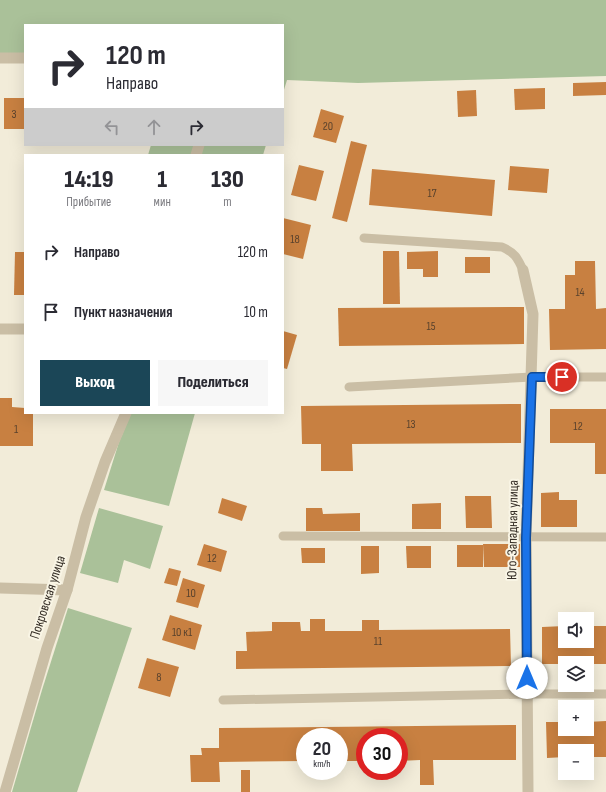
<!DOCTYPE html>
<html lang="ru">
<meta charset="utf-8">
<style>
:root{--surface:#fff;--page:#f7f7f7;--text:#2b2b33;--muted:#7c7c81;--accent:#1b4657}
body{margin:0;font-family:"Sofia Sans Condensed",sans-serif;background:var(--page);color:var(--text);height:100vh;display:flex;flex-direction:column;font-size:15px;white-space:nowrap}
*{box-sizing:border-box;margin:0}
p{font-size:13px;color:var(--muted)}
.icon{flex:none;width:22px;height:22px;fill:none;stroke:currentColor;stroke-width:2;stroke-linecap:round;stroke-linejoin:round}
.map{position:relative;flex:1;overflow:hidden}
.panel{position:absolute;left:24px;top:154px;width:260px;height:260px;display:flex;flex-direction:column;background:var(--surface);border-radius:0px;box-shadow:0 4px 16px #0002}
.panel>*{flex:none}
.hud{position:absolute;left:24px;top:24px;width:260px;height:122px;border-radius:0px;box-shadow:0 4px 16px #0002;background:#fff;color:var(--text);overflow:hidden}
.buttons{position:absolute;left:558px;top:612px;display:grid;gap:8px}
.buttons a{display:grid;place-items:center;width:36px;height:36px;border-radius:0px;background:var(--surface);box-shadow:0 4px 16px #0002;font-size:20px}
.speed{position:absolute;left:296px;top:728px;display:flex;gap:8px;font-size:20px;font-weight:700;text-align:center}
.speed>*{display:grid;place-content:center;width:52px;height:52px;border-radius:50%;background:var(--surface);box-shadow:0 4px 16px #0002;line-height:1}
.speed small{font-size:10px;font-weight:400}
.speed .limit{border:6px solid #d22;background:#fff;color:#111}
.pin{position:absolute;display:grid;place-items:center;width:34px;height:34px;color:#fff;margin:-17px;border:2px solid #fff;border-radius:50%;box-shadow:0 1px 4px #0007}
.me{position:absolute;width:44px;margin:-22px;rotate:0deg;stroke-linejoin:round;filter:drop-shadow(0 0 3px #0008)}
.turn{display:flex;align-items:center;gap:14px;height:84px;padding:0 16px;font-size:18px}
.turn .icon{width:52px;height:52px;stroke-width:2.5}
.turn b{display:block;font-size:28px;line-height:34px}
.lanes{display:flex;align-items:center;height:38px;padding:0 16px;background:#0003;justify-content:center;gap:20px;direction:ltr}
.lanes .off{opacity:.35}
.eta{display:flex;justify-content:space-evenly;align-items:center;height:68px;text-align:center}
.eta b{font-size:24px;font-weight:800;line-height:28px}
.cta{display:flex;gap:8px;margin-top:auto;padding:8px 16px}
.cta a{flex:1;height:46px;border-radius:0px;background:var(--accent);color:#fff;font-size:16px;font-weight:800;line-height:46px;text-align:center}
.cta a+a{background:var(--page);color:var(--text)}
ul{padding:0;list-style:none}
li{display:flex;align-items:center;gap:12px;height:60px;padding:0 16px}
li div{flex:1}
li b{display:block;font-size:15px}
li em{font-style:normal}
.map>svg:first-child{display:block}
.green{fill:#aac199}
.building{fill:#c88041}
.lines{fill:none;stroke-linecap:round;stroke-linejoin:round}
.service{stroke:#cabea5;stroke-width:9}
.minor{stroke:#cabea5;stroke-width:11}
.route-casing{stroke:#114b97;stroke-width:10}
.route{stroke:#1a73e8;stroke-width:7}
.labels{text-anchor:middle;stroke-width:4;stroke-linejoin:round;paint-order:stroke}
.number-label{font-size:12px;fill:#5a422d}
.street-label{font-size:14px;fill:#352e26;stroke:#f9f5e5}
</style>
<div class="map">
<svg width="606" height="792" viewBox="0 0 606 792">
<rect width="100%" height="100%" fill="#f2ecd9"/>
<g class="green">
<path d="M0 0H606V76L358 83 287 80 283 93V25H25V54H0Z"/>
<path d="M151 145H266L263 155H148Z"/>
<path d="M131 413H195L169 506 104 490 119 442Z"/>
<path d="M99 508 163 526 150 569 124 560 118 583 80 573Z"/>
<path d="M68 608 132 628 77 792H12L42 690Z"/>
</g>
<g class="building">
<path d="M606 82V95L573 96V83Z"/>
<path d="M545 88V109L515 110 514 89Z"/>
<path d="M476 90 477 116 458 117 457 91Z"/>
<rect x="4" y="98" width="21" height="31"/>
<path d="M321 109 344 116 336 143 313 137Z"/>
<path d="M351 141 367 145 347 222 332 218Z"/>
<path d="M299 165 324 171 316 201 291 195Z"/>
<path d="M510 166 549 169 547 193 508 190Z"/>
<path d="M372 169 495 180 492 216 369 205Z"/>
<path d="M283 218 311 225 303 259 283 254Z"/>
<path d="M383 251H399L400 304H383Z"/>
<path d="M438 251V277H423V269H407V252Z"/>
<path d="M15 252H25V295H14Z"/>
<rect x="465" y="257" width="25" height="16"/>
<path d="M575 261H595L596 309 606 308V349L550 350 549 309H565V275H575Z"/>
<path d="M524 307V344L339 346 338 308Z"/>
<path d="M283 331 297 335 287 369 283 368Z"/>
<path d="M0 398H12V407L25 408V413H33V446H0Z"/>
<path d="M521 404V443L352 444 353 471H321V444H302L301 406Z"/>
<path d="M550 409H606V474H595V443H550Z"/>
<path d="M559 492V500H577V527H541V493Z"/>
<path d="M465 496H491L492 528H466Z"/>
<path d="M222 498 247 506 242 521 218 513Z"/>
<path d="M441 503V529H412V504Z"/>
<path d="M306 508H322L323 514 360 513V531H306Z"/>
<path d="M204 544 227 551 221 572 197 565Z"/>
<path d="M483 544H520V567H484Z"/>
<rect x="457" y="545" width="26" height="22"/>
<path d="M361 546H379V573L361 574Z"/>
<path d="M406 546H431V568H407Z"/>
<path d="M301 548H325V563H302Z"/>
<path d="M169 568 181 571 177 586 164 583Z"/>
<path d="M183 578 205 585 198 608 176 602Z"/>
<path d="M170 615 202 625 195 650 162 640Z"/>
<path d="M310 619H325V631H362V620H379V630L510 629 511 666 236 669V651H247L246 632 272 631V622H300L301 631H310Z"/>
<path d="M565 626V641H587V626H606V664H542V627Z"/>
<path d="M147 658 179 667 170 697 138 688Z"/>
<path d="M606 721V757H594V777H578V773H587V751H565V757L547 758 546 722H565V729H587V722Z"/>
<path d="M516 725V760H433L434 785H420V760L399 761V737H365V761H339V737H305V761L219 762 220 782H191L190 755H202L201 748H219V728Z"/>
<rect x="241" y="770" width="9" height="22"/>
</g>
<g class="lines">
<g class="service">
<path d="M364 238 502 247C515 253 517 257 523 270"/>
<path d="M349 387 532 377H606"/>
<path d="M283 536 606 537"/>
<path d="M223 700 527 694H606"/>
</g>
<g class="minor">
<path d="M0 58H25"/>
<path d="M196 155 199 145"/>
<path d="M523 270 533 314 526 538 528 792"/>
<path d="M0 329H25"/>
<path d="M0 588 67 590"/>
<path d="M5 792 47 648 67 590 86 517 105 462 126 413"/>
</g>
</g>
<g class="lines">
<g class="route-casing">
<path id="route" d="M527 678 526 538 532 377H562"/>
</g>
<use href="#route" class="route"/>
</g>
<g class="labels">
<g class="number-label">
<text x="14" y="118">3</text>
<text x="328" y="130">20</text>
<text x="432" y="197">17</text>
<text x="295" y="243">18</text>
<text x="580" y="296">14</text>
<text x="431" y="330">15</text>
<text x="411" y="428">13</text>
<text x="578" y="430">12</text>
<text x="16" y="433">1</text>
<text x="212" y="562">12</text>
<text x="191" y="597">10</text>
<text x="182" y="636">10 к1</text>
<text x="378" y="645">11</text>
<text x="159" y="681">8</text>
</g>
<g class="street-label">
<text transform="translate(512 530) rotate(-89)" y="5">Юго-Западная улица</text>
<text transform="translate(47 597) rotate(-72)" y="5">Покровская улица</text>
</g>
</g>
</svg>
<div class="buttons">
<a><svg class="icon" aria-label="sound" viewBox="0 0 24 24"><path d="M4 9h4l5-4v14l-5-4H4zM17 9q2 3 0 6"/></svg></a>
<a><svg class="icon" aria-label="layers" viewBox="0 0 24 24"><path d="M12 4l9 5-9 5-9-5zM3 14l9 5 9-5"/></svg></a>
<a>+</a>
<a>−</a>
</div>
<div class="speed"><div>20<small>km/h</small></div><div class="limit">30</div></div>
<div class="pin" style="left:562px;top:377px;background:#d93025"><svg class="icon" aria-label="arrive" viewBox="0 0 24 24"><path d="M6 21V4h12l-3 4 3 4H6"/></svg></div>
<svg class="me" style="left:527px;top:678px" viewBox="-20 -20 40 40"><circle r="19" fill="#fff"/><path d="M0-13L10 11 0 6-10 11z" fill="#1a73e8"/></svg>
<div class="hud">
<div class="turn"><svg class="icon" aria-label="right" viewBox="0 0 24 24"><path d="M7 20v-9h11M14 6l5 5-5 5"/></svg><div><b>120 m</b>Направо</div></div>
<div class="lanes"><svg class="icon off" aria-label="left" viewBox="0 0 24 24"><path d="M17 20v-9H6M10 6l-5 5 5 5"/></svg><svg class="icon off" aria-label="ahead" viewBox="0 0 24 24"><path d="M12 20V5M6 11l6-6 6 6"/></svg><svg class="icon" aria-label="right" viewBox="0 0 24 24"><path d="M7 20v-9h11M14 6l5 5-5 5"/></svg></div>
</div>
<section class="panel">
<div class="eta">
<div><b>14:19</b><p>Прибытие</p></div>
<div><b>1</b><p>мин</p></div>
<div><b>130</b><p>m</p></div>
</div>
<ul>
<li><svg class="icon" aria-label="right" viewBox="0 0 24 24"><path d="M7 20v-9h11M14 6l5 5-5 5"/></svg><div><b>Направо</b></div><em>120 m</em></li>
<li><svg class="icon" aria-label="arrive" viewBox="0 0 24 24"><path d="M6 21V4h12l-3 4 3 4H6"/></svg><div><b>Пункт назначения</b></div><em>10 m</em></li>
</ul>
<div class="cta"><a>Выход</a><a>Поделиться</a></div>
</section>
</div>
